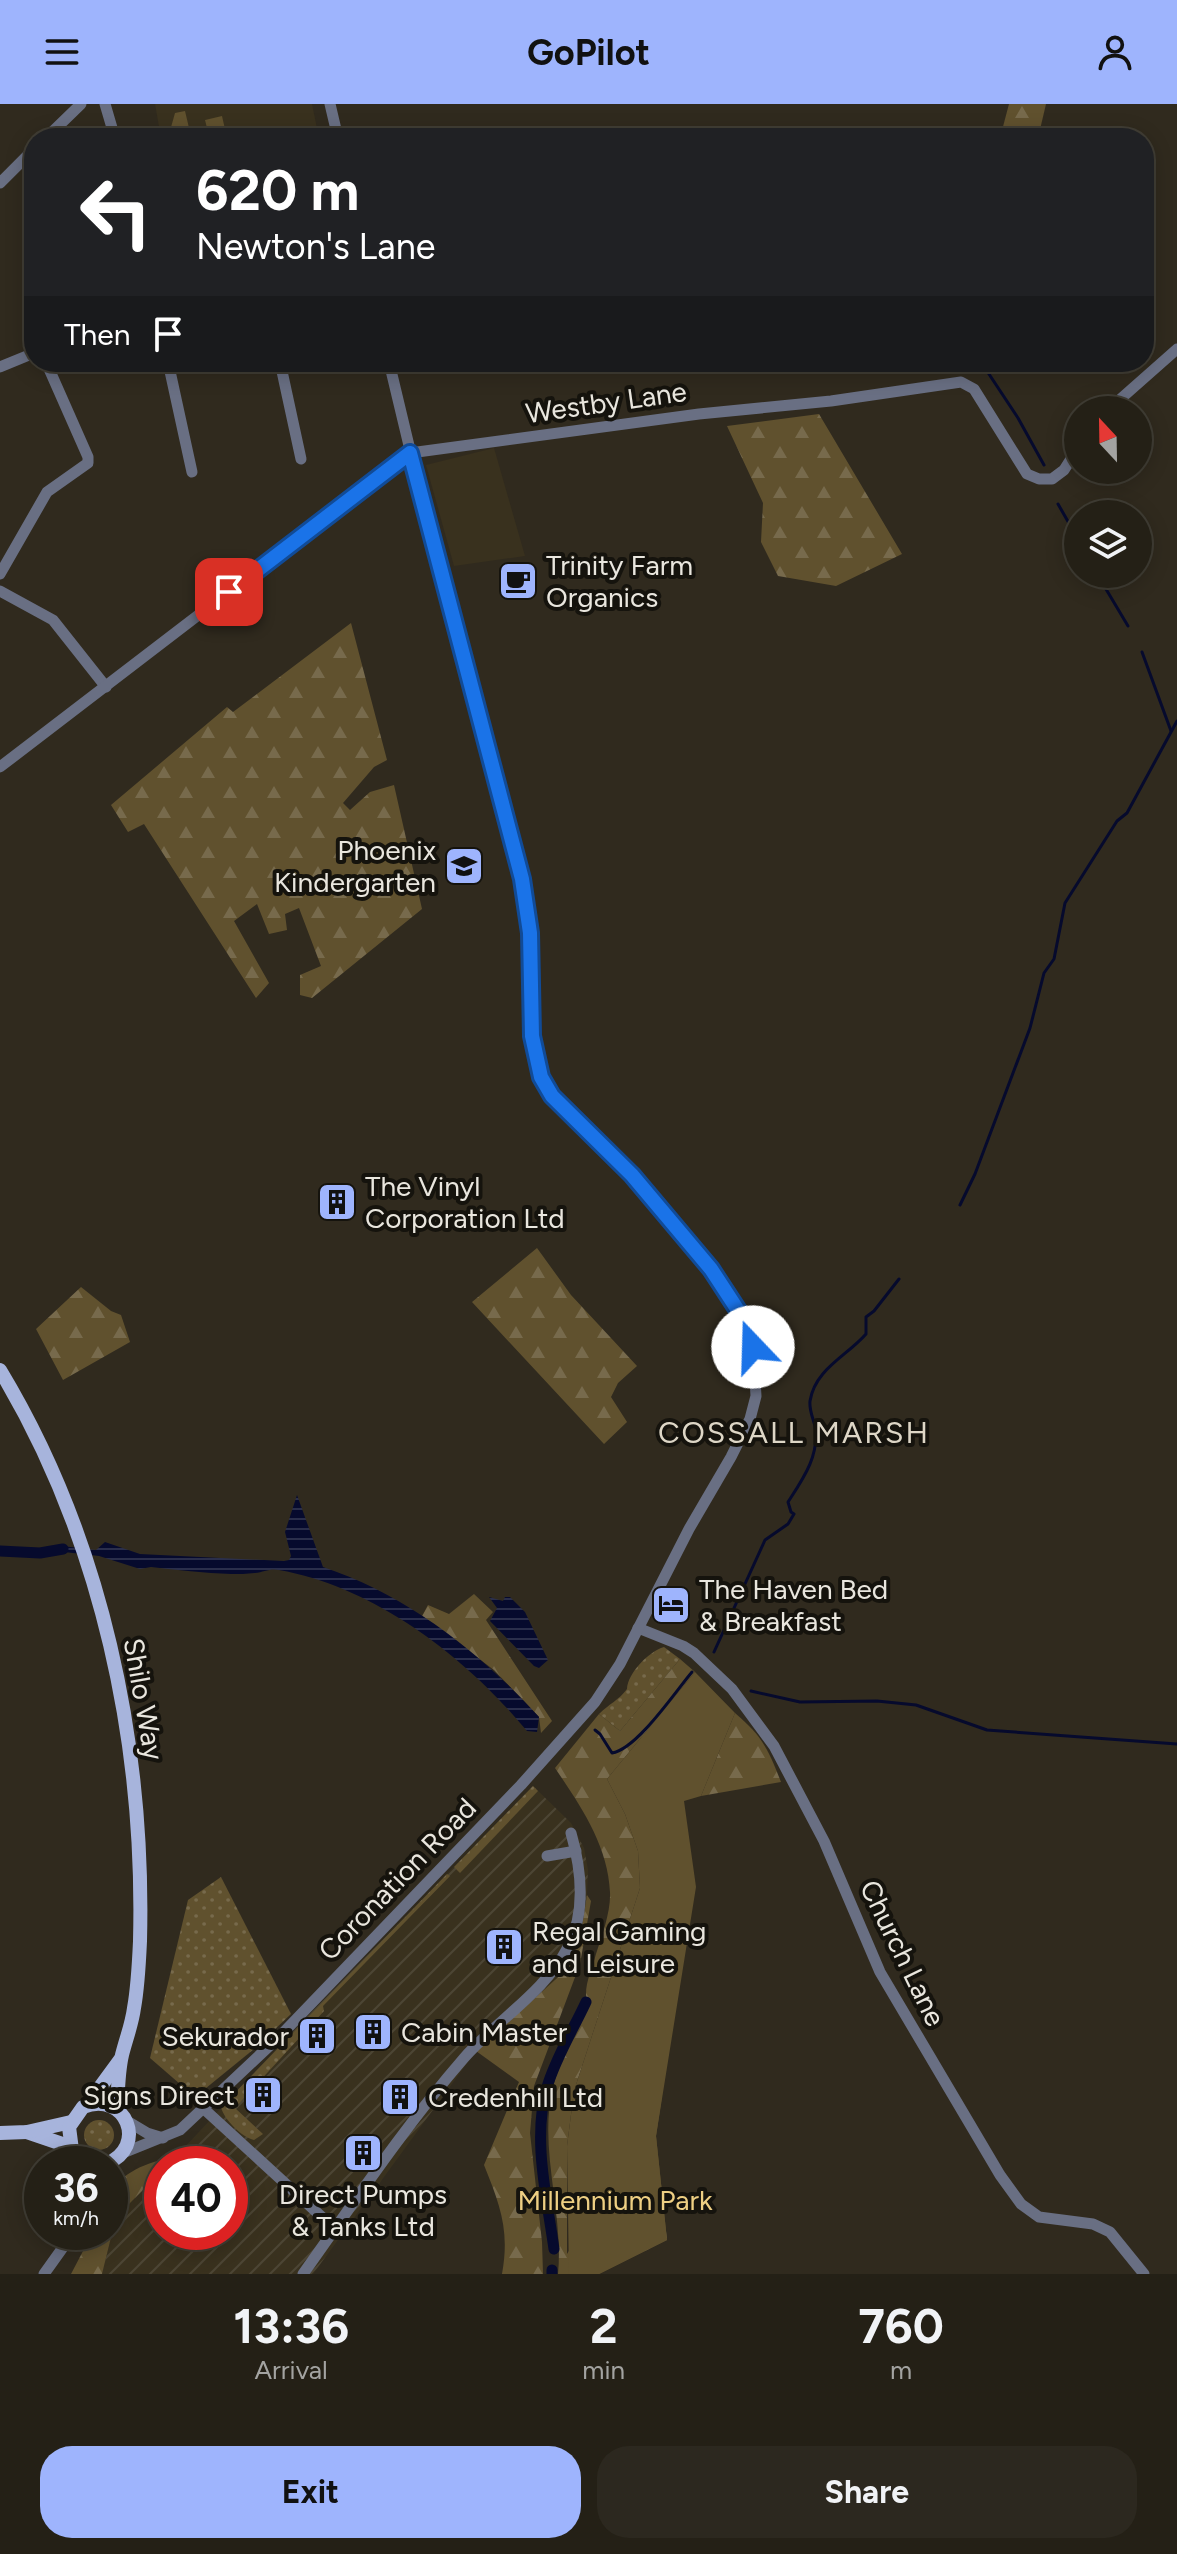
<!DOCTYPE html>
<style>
:root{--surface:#242016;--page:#2c281f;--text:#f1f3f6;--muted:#a3a3a1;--line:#413e35;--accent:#9eb4fd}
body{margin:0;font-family:Figtree,sans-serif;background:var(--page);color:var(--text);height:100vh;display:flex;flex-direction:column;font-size:30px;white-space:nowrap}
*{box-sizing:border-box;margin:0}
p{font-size:26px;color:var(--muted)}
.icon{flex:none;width:44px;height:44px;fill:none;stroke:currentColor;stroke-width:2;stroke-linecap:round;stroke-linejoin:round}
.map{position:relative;height:2170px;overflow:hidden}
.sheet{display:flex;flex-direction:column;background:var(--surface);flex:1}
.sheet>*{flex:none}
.hud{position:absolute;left:24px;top:24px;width:1130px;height:244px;border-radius:32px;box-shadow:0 4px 20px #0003,0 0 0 2px var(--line);background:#202124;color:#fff;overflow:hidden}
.needle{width:52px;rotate:338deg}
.buttons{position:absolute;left:1064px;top:292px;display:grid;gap:16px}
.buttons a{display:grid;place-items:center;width:88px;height:88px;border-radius:50%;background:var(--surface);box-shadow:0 4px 20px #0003,0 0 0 2px var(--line);font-size:40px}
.speed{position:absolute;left:24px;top:2042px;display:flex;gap:16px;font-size:40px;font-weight:700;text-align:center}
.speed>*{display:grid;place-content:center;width:104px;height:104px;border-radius:50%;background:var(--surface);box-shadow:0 4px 20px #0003,0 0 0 2px var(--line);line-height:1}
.speed small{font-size:20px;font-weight:400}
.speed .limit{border:12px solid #d22;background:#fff;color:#111}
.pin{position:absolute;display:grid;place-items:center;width:68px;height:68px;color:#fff;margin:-34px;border-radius:16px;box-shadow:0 4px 12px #0006}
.me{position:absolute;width:88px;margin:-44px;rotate:339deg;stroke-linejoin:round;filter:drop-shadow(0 0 6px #0008)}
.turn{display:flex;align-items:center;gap:28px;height:168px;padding:0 40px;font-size:36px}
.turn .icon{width:104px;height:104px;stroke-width:2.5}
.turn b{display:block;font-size:56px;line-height:68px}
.then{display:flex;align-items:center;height:76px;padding:0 40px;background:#0003;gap:16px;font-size:30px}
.eta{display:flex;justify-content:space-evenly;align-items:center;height:136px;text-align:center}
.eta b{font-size:48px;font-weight:700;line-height:56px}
.primary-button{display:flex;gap:16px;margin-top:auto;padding:16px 40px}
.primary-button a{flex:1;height:92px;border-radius:32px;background:var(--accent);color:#111;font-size:32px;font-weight:700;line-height:92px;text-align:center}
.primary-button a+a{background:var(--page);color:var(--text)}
header{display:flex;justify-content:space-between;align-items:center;height:104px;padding:0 40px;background:var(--accent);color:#111;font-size:36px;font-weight:700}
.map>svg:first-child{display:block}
.built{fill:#39311e}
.industrial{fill:url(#industrial-furrows)}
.grass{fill:url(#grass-dots)}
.forest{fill:url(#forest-firs)}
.park{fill:#60512e}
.water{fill:url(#water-rules)}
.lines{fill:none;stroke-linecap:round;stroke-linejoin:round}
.stream{stroke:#060a2d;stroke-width:3}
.canal{stroke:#060a2d;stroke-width:11}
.minor{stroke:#696f83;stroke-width:11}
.major{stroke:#a7b4dc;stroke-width:14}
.route-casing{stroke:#114b97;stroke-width:20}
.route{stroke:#1a73e8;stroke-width:14}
.labels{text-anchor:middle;stroke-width:8;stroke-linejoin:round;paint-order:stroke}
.street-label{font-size:28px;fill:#e9e6de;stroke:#15130d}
.poi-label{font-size:28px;fill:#e9e6de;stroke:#15130d;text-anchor:start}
.park-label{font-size:28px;fill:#eecf83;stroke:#15130d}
.neighbourhood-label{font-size:30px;letter-spacing:2px;fill:#ddd6c6;stroke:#15130d}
</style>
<header><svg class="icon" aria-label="menu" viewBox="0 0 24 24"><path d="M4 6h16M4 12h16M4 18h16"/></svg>GoPilot<svg class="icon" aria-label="person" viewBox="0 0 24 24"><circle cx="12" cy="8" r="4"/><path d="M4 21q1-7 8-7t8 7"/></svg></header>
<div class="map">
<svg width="1177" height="2170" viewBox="0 0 1177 2170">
<defs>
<pattern id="industrial-furrows" width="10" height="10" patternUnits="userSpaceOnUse" patternTransform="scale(2)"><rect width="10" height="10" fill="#39311e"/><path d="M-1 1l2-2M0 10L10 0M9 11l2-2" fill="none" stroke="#4c4534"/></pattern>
<pattern id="grass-dots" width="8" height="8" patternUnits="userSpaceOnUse" patternTransform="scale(2)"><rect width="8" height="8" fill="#60512e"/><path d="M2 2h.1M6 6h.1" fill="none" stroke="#776a4c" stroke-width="1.8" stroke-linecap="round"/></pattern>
<pattern id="forest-firs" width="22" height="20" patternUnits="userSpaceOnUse" patternTransform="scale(2)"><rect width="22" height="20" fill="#60512e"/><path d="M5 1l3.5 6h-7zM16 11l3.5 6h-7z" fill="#776a4c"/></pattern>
<pattern id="water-rules" width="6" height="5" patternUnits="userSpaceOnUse" patternTransform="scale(2)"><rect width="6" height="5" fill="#060a2d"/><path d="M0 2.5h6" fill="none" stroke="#2a2e4b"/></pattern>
</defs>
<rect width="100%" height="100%" fill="#302a1e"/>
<g class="built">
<path d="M155 0H312L319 34H161Z"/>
<path d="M494 344 525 452 454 462 426 361Z"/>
</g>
<path class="industrial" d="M533 1682 571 1719 584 1744 588 1766 587 1791 580 1835 573 1855 566 1866 476 1947 313 2170H102L116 2113 162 2067V2128H230V2060H169L301 1919Z"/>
<g class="grass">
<path d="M664 1543 680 1555 620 1627 599 1610C609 1600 619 1596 627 1585 628 1569 648 1548 664 1543Z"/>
<path d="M533 1682 538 1687 460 1769 454 1763Z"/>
<path d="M447 1770 450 1772 323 1902 324 1907 235 2004 263 2030 254 2036C242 2033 224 2016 221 2003Z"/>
<path d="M221 1773 291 1910 254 1945 195 1993 150 1954 188 1796Z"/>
<circle cx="99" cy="2031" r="15"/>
</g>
<g class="forest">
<path d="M1009 0H1046L1038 34H1000Z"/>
<path d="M819 310 902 450 836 482 778 472 761 438 763 399 727 322Z"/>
<path d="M351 519 387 656 374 663 343 699 350 706 370 688 394 681 422 805 312 894 300 891V871L321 862 299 804 285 810 287 826 269 830 257 800 234 817 269 879 256 894 144 720 128 728 111 701 227 603 233 608Z"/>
<path d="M537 1144 571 1191 637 1262 618 1279 611 1293 627 1318 604 1340 472 1198Z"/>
<path d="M81 1183 111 1207 121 1211 130 1238 63 1276 36 1225Z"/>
<path d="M474 1490 493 1508 486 1516 552 1617 541 1629 539 1613 494 1566 422 1512 428 1501 449 1510Z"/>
<path d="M680 1555 695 1568 607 1675 625 1710 638 1747 640 1784 574 1987 567 2042V2150L662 1992 656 2032 667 2136 599 2170H558C564 2109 538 2043 553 1984 559 1956 576 1929 588 1903 582 1884 591 1869 596 1850 602 1832 611 1807 610 1788 608 1741 580 1701 555 1664L599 1610 620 1627Z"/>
<path d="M735 1609C763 1633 768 1645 781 1678L701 1692Z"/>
<path d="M587 1791 591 1797 580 1860 534 1982 530 2029 542 2138 543 2170H502C510 2126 500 2101 484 2061L519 1978 476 1947 566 1866 580 1835Z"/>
<path d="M165 2055 170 2059 162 2060V2067L116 2113 102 2170H71L93 2128H110C110 2117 109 2106 110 2095 113 2072 146 2059 165 2055Z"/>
</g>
<g class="park">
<path d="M185 7 190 28 207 24 205 16 222 12 227 34H168L175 9Z"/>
<path d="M695 1568 735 1609 701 1692 684 1697 696 1783 656 2032 667 2136 599 2170H569L567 2042 574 1987 640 1784 638 1747 625 1710 607 1675Z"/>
</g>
<g class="water">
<path d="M297 1391 323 1463C407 1491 480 1548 539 1613L537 1628 527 1627C466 1553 375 1483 279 1466 270 1464 264 1468 255 1469 247 1470 239 1470 231 1470 204 1469 177 1466 151 1463L140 1465 99 1452 64 1448 62 1442 96 1446 105 1438 140 1450 284 1457 289 1456 291 1452 285 1428Z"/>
<path d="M489 1493 503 1497 505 1493H510L525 1508 548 1556 539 1564 534 1562 490 1517 497 1504Z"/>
</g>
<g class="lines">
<g class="stream">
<path d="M981 258 1018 314 1044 361"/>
<path d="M1058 400 1078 435"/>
<path d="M1097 470 1128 522"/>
<path d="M1142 548 1171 627"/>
<path d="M960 1101 975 1070 1030 924 1044 869 1054 855 1065 799 1117 717 1127 709 1177 617"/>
<path d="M714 1548 765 1436 788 1420 794 1410 791 1408 788 1398C803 1375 820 1351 815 1322 813 1314 809 1306 810 1297 815 1265 847 1252 866 1230V1213L874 1207 899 1175"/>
<path d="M751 1587 800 1598 877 1597 916 1601 987 1626 1177 1640"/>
<path d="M595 1626 600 1630 612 1649C637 1645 675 1588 692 1568"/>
</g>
<g class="canal">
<path d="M0 1447 40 1449 63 1445"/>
<path d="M554 2145C547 2094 532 2034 547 1983 556 1953 573 1926 586 1898"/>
<path d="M552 2170V2166"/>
</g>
<g class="minor">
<path d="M105 0 115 34"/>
<path d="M330 0 338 34"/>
<path d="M46 34 81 0"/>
<path d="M0 79 34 45"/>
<path d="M168 258 192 368"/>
<path d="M280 258 301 355"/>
<path d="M0 263 34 249"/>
<path d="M1108 306 1177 245"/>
<path d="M410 349 699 310 831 297 961 278 974 285 1027 370 1039 375H1052L1064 366 1078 344"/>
<path d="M0 470 47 388 88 359V353L46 258"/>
<path d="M0 487 53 516 106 583"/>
<path d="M0 663 410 349"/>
<path d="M638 1524 683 1542 694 1549 732 1585 774 1642 824 1737 880 1868 1000 2071 1021 2100 1039 2113 1093 2120 1110 2128 1144 2170"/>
<path d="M547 1752 576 1747"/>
<path d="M204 2005 335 2125"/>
<path d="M127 2017 147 2029 163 2034"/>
<path d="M123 2049 180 2026 281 1931 521 1681 595 1598 620 1560 689 1425 731 1353 750 1315 756 1292 753 1243 743 1214 732 1195 699 1151 632 1071 552 992 541 973 532 932 530 829 519 761 422 396 389 258"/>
<path d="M44 2170 74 2128"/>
<path d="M303 2170C355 2097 405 2022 464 1954 497 1916 545 1888 568 1843 586 1808 581 1764 571 1729"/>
</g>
<g class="major">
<path d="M0 1266C102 1435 145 1640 140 1837 139 1859 138 1882 134 1904 132 1920 126 1935 122 1951 118 1968 118 1987 117 2005"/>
<path d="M87 2001 120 1956"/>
<path d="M27 2028 71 2043"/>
<path d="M0 2029 27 2028 71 2018"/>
<path d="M90 2060 72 2046 69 2023 83 2003C126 1986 149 2043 106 2060"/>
</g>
</g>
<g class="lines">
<g class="route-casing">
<path id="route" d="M229 488 410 349 522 775 530 829 532 932 541 973 552 992 632 1071 711 1165 743 1214 753 1243"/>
</g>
<use href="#route" class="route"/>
</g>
<defs>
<g id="cafe-square" transform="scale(2)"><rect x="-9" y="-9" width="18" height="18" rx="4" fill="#9eb4fd" stroke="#15130d"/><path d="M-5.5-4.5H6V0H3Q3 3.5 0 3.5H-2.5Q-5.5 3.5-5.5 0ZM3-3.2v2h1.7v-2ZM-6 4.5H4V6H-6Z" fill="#111"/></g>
<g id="school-square" transform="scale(2)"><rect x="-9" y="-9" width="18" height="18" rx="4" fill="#9eb4fd" stroke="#15130d"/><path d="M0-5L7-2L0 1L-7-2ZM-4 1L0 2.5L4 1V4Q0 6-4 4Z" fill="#111"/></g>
<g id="building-square" transform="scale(2)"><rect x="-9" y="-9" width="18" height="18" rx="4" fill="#9eb4fd" stroke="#15130d"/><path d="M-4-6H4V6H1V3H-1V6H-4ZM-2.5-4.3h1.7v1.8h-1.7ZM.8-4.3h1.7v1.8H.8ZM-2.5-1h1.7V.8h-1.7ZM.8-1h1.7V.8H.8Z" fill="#111"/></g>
<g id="hotel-square" transform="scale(2)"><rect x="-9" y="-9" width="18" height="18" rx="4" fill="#9eb4fd" stroke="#15130d"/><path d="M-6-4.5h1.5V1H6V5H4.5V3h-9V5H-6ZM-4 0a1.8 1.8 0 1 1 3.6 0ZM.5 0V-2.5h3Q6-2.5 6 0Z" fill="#111"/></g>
</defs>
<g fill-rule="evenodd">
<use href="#cafe-square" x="518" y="477"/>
<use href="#school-square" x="464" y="762"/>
<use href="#building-square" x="337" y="1098"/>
<use href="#hotel-square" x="671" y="1501"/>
<use href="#building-square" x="504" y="1843"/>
<use href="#building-square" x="373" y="1928"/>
<use href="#building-square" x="317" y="1932"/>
<use href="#building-square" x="263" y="1991"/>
<use href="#building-square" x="400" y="1993"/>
<use href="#building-square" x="363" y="2049"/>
</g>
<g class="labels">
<g class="street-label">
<text transform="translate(606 298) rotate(-8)" y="10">Westby Lane</text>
<text transform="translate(144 1595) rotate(80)" y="10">Shilo Way</text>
<text transform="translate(397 1775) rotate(-46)" y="10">Coronation Road</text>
<text transform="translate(903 1849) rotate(64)" y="10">Church Lane</text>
</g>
<g class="poi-label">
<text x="546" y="471">Trinity Farm<tspan x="546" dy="32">Organics</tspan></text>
<text x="436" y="756" text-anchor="end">Phoenix<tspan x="436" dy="32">Kindergarten</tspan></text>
<text x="365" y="1092">The Vinyl<tspan x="365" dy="32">Corporation Ltd</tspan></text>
<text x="699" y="1495">The Haven Bed<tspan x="699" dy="32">&amp; Breakfast</tspan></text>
<text x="532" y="1837">Regal Gaming<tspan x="532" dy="32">and Leisure</tspan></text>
<text x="401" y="1938">Cabin Master</text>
<text x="289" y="1942" text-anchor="end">Sekurador</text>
<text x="235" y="2001" text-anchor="end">Signs Direct</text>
<text x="428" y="2003">Credenhill Ltd</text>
<text x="363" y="2100" text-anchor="middle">Direct Pumps<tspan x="363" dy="32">&amp; Tanks Ltd</tspan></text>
</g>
<g class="park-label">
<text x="615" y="2106">Millennium Park</text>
</g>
<g class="neighbourhood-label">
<text x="794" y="1339">COSSALL MARSH</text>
</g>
</g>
</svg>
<div class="buttons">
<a><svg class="needle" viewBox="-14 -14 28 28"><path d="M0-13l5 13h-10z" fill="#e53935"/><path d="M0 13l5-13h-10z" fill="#a3a3a1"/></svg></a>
<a><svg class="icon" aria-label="layers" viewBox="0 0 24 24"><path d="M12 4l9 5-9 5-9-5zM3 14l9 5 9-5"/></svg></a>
</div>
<div class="speed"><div>36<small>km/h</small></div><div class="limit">40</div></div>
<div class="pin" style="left:229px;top:488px;background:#d93025"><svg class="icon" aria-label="arrive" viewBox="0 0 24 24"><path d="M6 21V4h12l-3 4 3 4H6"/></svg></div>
<svg class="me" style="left:753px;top:1243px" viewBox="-20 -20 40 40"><circle r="19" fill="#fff"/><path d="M0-13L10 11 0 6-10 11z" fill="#1a73e8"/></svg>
<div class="hud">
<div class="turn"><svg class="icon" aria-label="left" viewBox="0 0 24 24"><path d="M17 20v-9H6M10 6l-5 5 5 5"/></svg><div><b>620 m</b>Newton's Lane</div></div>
<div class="then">Then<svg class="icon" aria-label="arrive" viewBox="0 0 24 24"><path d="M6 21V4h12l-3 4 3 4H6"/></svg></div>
</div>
</div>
<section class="sheet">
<div class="eta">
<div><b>13:36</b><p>Arrival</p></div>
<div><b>2</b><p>min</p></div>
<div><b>760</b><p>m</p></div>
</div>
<div class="primary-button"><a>Exit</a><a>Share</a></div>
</section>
